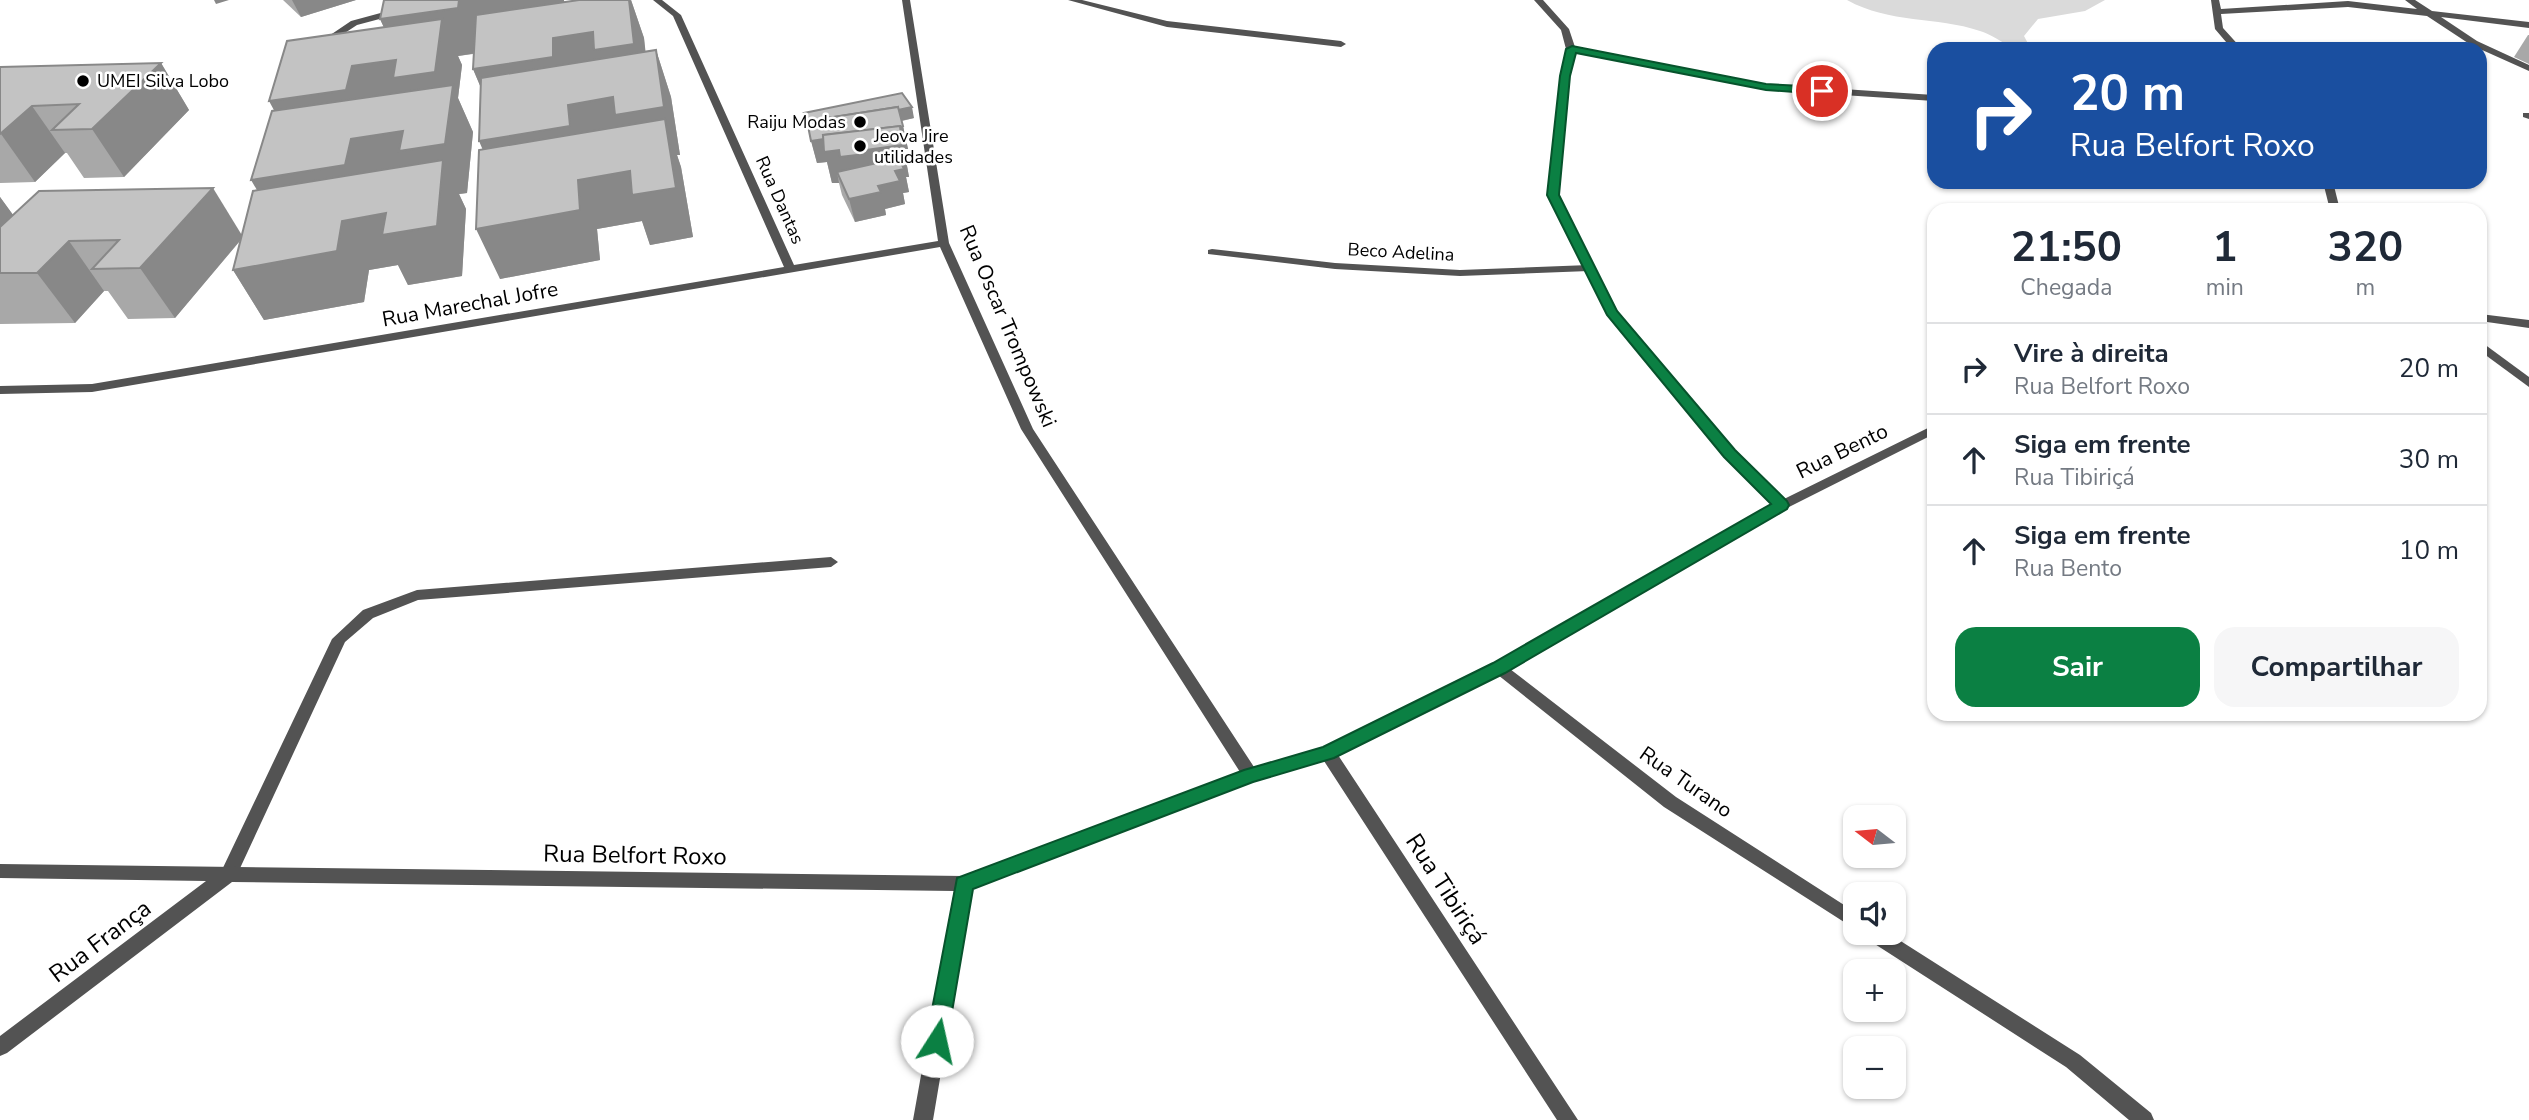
<!DOCTYPE html>
<html lang="pt">
<meta charset="utf-8">
<style>
:root{--surface:#fff;--page:#f6f6f7;--text:#1f2937;--muted:#747a83;--line:#e0e1e3;--accent:#0b8043}
body{margin:0;font-family:"Nunito Sans",sans-serif;background:var(--page);color:var(--text);height:100vh;display:flex;flex-direction:column;font-size:26px;white-space:nowrap}
*{box-sizing:border-box;margin:0}
p{font-size:23px;color:var(--muted)}
.icon{flex:none;width:38px;height:38px;fill:none;stroke:currentColor;stroke-width:2;stroke-linecap:round;stroke-linejoin:round}
.map{position:relative;flex:1;overflow:hidden}
.drawer{position:absolute;left:1927px;top:203px;width:560px;height:518px;display:flex;flex-direction:column;background:var(--surface);border-radius:21px;box-shadow:0 2px 5px #0004}
.drawer>*{flex:none}
.banner{position:absolute;left:1927px;top:42px;width:560px;height:147px;border-radius:21px;box-shadow:0 2px 5px #0004;background:#1a4fa0;color:#fff;overflow:hidden}
.needle{width:46px;rotate:286deg}
.fabs{position:absolute;left:1843px;top:805px;display:grid;gap:14px}
.fabs a{display:grid;place-items:center;width:63px;height:63px;border-radius:14px;background:var(--surface);box-shadow:0 2px 5px #0004;font-size:35px}
.pin{position:absolute;display:grid;place-items:center;width:60px;height:60px;color:#fff;margin:-30px;border:4px solid #fff;border-radius:50%;box-shadow:0 2px 7px #0007}
.me{position:absolute;width:77px;margin:-38px;rotate:10deg;stroke-linejoin:round;filter:drop-shadow(0 0 5px #0008)}
.turn{display:flex;align-items:center;gap:24px;height:147px;padding:0 28px;font-size:32px}
.turn .icon{width:91px;height:91px;stroke-width:2.5}
.turn b{display:block;font-size:49px;line-height:60px}
.eta{display:flex;justify-content:space-evenly;align-items:center;height:119px;text-align:center}
.eta b{font-size:42px;font-weight:700;line-height:49px}
.action{display:flex;gap:14px;margin-top:auto;padding:14px 28px}
.action a{flex:1;height:80px;border-radius:21px;background:var(--accent);color:#fff;font-size:28px;font-weight:700;line-height:80px;text-align:center}
.action a+a{background:var(--page);color:var(--text)}
ul{padding:0;list-style:none}
li{display:flex;align-items:center;gap:21px;height:91px;padding:0 28px;border-top:2px solid var(--line)}
li div{flex:1}
li b{display:block;font-size:26px}
li em{font-style:normal}
.map>svg:first-child{display:block}
.green{fill:#dadada}
.lines{fill:none;stroke-linecap:round;stroke-linejoin:round}
.lane{fill:#535353;fill-rule:evenodd}
.street{fill:#535353;fill-rule:evenodd}
.wall{fill:#a8a8a8}
.shaded-wall{fill:#888}
.building{fill:#c3c3c3;stroke:#888;stroke-width:2}
.route{fill:#0b8043;stroke:#07532c;stroke-width:2}
.poi-dot{fill:#000;stroke:#fff;stroke-width:2.5}
.labels{text-anchor:middle;stroke-width:5;stroke-linejoin:round;paint-order:stroke}
.far-poi-label{font-size:18px;fill:#000;stroke:#fff;text-anchor:start}
.far-street-label{font-size:18px;fill:#000;stroke:#fff}
.street-label{font-size:21px;fill:#000;stroke:#fff}
.near-street-label{font-size:24px;fill:#000;stroke:#fff}
</style>
<div class="map">
<svg width="2529" height="1120" viewBox="0 0 2529 1120">
<rect width="100%" height="100%" fill="#fff"/>
<path class="green" d="M1847 0H2105L2085 11 2038 19 2024 36 2031 49C2005 49 2001 38 1980 31 1936 16 1890 24 1847 0Z"/>
<g class="lines">
<g class="lane">
<path d="M1068 0H1082L1167 21 1341 41 1346 44 1341 47 1167 27Z"/>
<path d="M1212 249 1335 263 1460 270 1589 265 1595 268 1589 271 1460 276 1335 269 1208 254V250Z"/>
<path d="M831 557 838 562 831 567 418 600 373 618 345 642 235 879 229 881 223 879 220 874 332 639 363 610 417 590Z"/>
</g>
<g class="street">
<path d="M653 0H662L681 15 794 265 938 241 902 0H910L949 243 1033 429 1254 767 1324 748 1494 664 1773 504 1725 456 1607 314 1548 195 1560 76 1566 49 1561 30 1534 0H1543L1569 29 1575 47 1766 84 1934 95V101L1766 90 1575 52 1570 76 1558 195 1616 311 1735 450 1784 499 1934 425V434L1787 508 1510 669 1676 797 1855 912V929L1664 807 1498 675 1338 755 1578 1120H1557L1324 761 1252 781 972 889 933 1120H913L954 891 232 882 7 1053 0 1056V1036L206 881 0 878V864L964 876 1240 772 1021 429 940 247 92 392 0 394V386L92 384 784 267 673 16Z"/>
<path d="M2211 0H2219L2221 9 2348 1 2417 9 2405 0H2415L2432 11 2529 22V28L2441 17 2477 41 2529 65V71L2471 45 2427 16 2348 7 2221 14 2223 28 2242 49H2232L2215 29Z"/>
<path d="M399 8 403 11 402 13 357 25 325 46 317 44 351 21Z"/>
<path d="M2523 113H2529V119L2523 117Z"/>
<path d="M2323 182H2333L2340 210H2330Z"/>
<path d="M2480 314 2529 320V328L2480 321Z"/>
<path d="M2480 341 2529 377V387L2480 351Z"/>
<path d="M1864 933H1888L2080 1055 2151 1113 2154 1120H2129L2066 1067 1867 939Z"/>
</g>
</g>
<g class="wall">
<path d="M283 0H356L301 17Z"/>
<path d="M579 0H631L644 38 645 52 656 50 671 97 680 155H677L681 167 693 237 650 245 642 221 597 229 600 260 500 279 483 150 481 88 473 69V54L458 56 462 65 458 98 473 132 467 193 459 194 466 209 462 276 408 285 398 265 369 270 364 302 264 320 233 270 240 241 175 318 128 319 108 291H104L75 323 0 324V197L13 215 242 235 258 191 274 111 384 27 380 19Z"/>
<path d="M2528 35H2529V64L2514 57Z"/>
<path d="M161 63 189 110 124 177 84 178 67 153H65L35 182 0 183V67Z"/>
<path d="M804 113 914 118 902 121 908 149H904L909 177H906L909 192 903 193 905 204 885 209 886 215 855 222 842 195 839 183H832L827 162 817 163Z"/>
</g>
<g class="shaded-wall">
<path d="M214 0H229L216 4Z"/>
<path d="M292 0H356L301 17Z"/>
<path d="M459 0H564L565 36 631 0 644 38 650 91 493 116 473 69 477 53 458 56 462 65 458 98 473 132 467 193 459 194 466 209 462 276 408 285 398 265 369 270 364 302 264 320 233 270 342 221 440 197 280 229 251 180 295 149 269 101 352 66 396 60 401 65 380 19Z"/>
<path d="M656 50 671 97 680 155H677L681 167 693 237 650 245 642 221 597 229 600 260 500 279 476 229 578 180 671 157 500 190 479 141 568 105Z"/>
<path d="M161 63 189 110 124 177 92 129Z"/>
<path d="M32 106 65 153 35 182 1 134Z"/>
<path d="M912 107 914 118 816 139 813 127Z"/>
<path d="M903 126 908 149H904L909 177H906L909 192 903 193 905 204 885 209 886 215 855 222 849 199 837 172 839 183H832L827 162 817 163 811 141Z"/>
<path d="M213 188 243 237 175 318 140 268Z"/>
<path d="M0 197 35 245 0 273Z"/>
<path d="M69 241 104 291 75 323 37 273Z"/>
</g>
<g class="building">
<path d="M384 0H459L458 8 380 19Z"/>
<path d="M579 0H629L634 44 594 50 593 32 553 38V57L473 69 476 15Z"/>
<path d="M442 19 435 72 393 78 396 60 352 66 346 90 269 101 287 41Z"/>
<path d="M656 50 664 107 615 115 613 97 568 105 570 126 479 141 481 78Z"/>
<path d="M161 63 92 129 52 130 79 104 32 106 0 134V67Z"/>
<path d="M453 85 445 144 399 151 403 131 351 139 345 165 251 180 272 111Z"/>
<path d="M902 93 912 107 898 110V107L809 121 804 113Z"/>
<path d="M898 107 903 126 900 127V126L823 135 824 139 811 141 807 121Z"/>
<path d="M665 119 676 188 632 195 630 171 578 180 580 210 476 229 479 150Z"/>
<path d="M900 126 902 145 865 150V154L840 157 839 150 824 152 823 135Z"/>
<path d="M899 158 904 169 895 171 900 181 878 186 881 192 849 199 837 172Z"/>
<path d="M443 160 437 226 382 235 386 213 342 221 337 251 233 270 253 191Z"/>
<path d="M213 188 140 268 92 269 119 240 69 241 37 273H0V227L39 191Z"/>
</g>
<path class="route" d="M1572 46 1766 84 1822 87 1827 91 1822 94 1766 90 1576 53 1570 76 1559 195 1617 311 1735 450 1787 501 1789 505 1787 509 1505 673 1334 758 1253 782 973 889 947 1041 944 1049 937 1052 929 1049 926 1041 957 878 1244 770 1323 747 1493 663 1771 504 1724 457 1607 315 1547 195 1560 76 1566 49Z"/>
<g class="poi-dot">
<circle cx="83" cy="81" r="7"/>
<circle cx="860" cy="122" r="7"/>
<circle cx="860" cy="146" r="7"/>
</g>
<g class="labels">
<g class="far-poi-label">
<text x="97" y="87">UMEI Silva Lobo</text>
<text x="846" y="128" text-anchor="end">Raiju Modas</text>
<text x="874" y="142">Jeova Jire<tspan x="874" dy="21">utilidades</tspan></text>
</g>
<g class="far-street-label">
<text transform="translate(780 200) rotate(66)" y="6">Rua Dantas</text>
<text transform="translate(1401 252) rotate(3)" y="6">Beco Adelina</text>
</g>
<g class="street-label">
<text transform="translate(470 304) rotate(-10)" y="7">Rua Marechal Jofre</text>
<text transform="translate(1008 326) rotate(67)" y="7">Rua Oscar Trompowski</text>
<text transform="translate(1842 451) rotate(-26)" y="7">Rua Bento</text>
<text transform="translate(1686 782) rotate(35)" y="7">Rua Turano</text>
</g>
<g class="near-street-label">
<text transform="translate(635 855) rotate(1)" y="8">Rua Belfort Roxo</text>
<text transform="translate(1446 889) rotate(57)" y="8">Rua Tibiriçá</text>
<text transform="translate(100 941) rotate(-37)" y="8">Rua França</text>
</g>
</g>
</svg>
<div class="fabs">
<a><svg class="needle" viewBox="-14 -14 28 28"><path d="M0-13l5 13h-10z" fill="#e53935"/><path d="M0 13l5-13h-10z" fill="#747a83"/></svg></a>
<a><svg class="icon" aria-label="sound" viewBox="0 0 24 24"><path d="M4 9h4l5-4v14l-5-4H4zM17 9q2 3 0 6"/></svg></a>
<a>+</a>
<a>−</a>
</div>
<div class="pin" style="left:1822px;top:91px;background:#d93025"><svg class="icon" aria-label="arrive" viewBox="0 0 24 24"><path d="M6 21V4h12l-3 4 3 4H6"/></svg></div>
<svg class="me" style="left:937px;top:1041px" viewBox="-20 -20 40 40"><circle r="19" fill="#fff"/><path d="M0-13L10 11 0 6-10 11z" fill="#0b8043"/></svg>
<div class="banner">
<div class="turn"><svg class="icon" aria-label="right" viewBox="0 0 24 24"><path d="M7 20v-9h11M14 6l5 5-5 5"/></svg><div><b>20 m</b>Rua Belfort Roxo</div></div>
</div>
<section class="drawer">
<div class="eta">
<div><b>21:50</b><p>Chegada</p></div>
<div><b>1</b><p>min</p></div>
<div><b>320</b><p>m</p></div>
</div>
<ul>
<li><svg class="icon" aria-label="right" viewBox="0 0 24 24"><path d="M7 20v-9h11M14 6l5 5-5 5"/></svg><div><b>Vire à direita</b><p>Rua Belfort Roxo</p></div><em>20 m</em></li>
<li><svg class="icon" aria-label="ahead" viewBox="0 0 24 24"><path d="M12 20V5M6 11l6-6 6 6"/></svg><div><b>Siga em frente</b><p>Rua Tibiriçá</p></div><em>30 m</em></li>
<li><svg class="icon" aria-label="ahead" viewBox="0 0 24 24"><path d="M12 20V5M6 11l6-6 6 6"/></svg><div><b>Siga em frente</b><p>Rua Bento</p></div><em>10 m</em></li>
</ul>
<div class="action"><a>Sair</a><a>Compartilhar</a></div>
</section>
</div>
